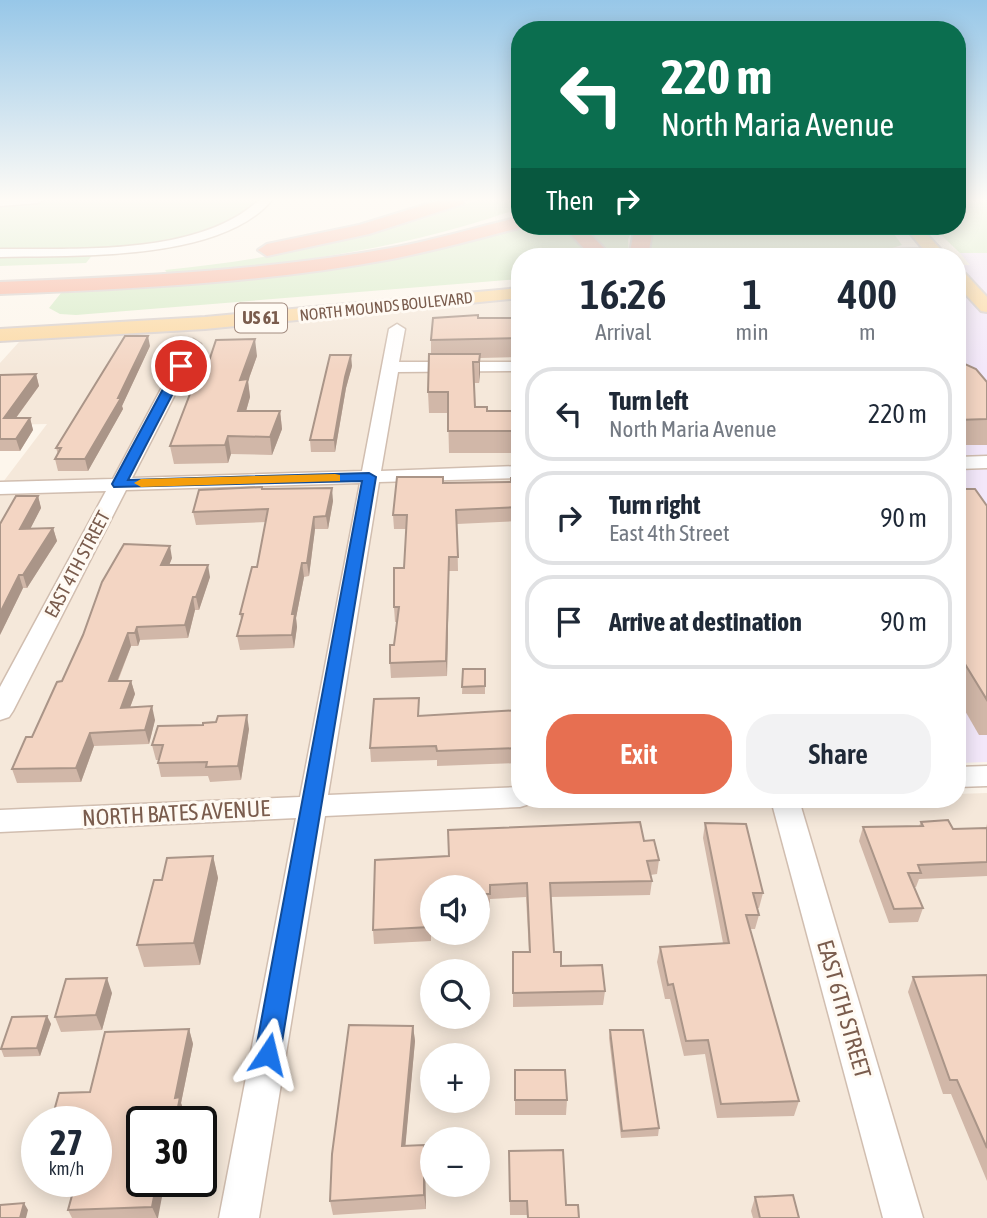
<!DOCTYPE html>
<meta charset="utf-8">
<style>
:root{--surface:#fff;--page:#f2f2f3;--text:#1f2937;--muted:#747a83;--line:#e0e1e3;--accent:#e76f51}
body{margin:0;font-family:"Asap Condensed",sans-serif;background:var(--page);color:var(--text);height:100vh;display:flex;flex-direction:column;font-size:26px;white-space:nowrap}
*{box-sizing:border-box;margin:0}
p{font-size:23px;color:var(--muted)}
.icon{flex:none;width:38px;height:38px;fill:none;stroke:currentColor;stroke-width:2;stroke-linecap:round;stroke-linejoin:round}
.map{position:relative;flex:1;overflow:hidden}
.side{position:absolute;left:511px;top:248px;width:455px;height:560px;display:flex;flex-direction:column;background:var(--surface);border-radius:28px;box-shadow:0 4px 18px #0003}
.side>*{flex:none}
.hud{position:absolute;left:511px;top:21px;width:455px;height:214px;border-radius:28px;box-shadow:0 4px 18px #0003;background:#0b6e4f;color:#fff;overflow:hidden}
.fabs{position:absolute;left:420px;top:875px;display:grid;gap:14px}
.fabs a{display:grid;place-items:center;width:70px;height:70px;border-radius:50%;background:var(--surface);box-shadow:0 4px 18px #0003;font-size:35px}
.speed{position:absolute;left:21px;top:1106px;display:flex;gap:14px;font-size:35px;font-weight:700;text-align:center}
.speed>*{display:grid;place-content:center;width:91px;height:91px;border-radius:50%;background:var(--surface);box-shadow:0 4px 18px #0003;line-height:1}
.speed small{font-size:18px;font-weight:400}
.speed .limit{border:4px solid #111;border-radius:10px;background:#fff;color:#111}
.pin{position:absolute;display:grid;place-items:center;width:60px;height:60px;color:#fff;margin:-30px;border:4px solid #fff;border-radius:50%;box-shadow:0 2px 7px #0007}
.me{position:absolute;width:77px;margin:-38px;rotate:10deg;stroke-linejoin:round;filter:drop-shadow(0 0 5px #0008)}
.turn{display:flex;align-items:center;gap:24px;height:147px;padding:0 35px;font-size:32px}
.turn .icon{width:91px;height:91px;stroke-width:2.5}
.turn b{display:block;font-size:49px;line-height:60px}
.then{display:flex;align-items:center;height:66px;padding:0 35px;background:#0003;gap:14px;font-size:26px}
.eta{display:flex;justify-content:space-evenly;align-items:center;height:119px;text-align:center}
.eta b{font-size:42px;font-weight:600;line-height:49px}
.action{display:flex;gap:14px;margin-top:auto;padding:14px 35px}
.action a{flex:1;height:80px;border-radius:28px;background:var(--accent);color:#fff;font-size:28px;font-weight:600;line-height:80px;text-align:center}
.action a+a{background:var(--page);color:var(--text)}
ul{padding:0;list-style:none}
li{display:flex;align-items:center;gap:21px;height:94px;margin:0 14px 10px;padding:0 21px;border:4px solid var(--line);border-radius:28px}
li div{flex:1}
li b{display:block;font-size:26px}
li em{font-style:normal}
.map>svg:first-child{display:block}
.residential{fill:#f5e8da;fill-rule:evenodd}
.education{fill:#f3e8fa}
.green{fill:#d8ecc9}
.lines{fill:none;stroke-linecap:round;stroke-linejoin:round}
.minor-casing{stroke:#d1beb0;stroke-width:3}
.major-casing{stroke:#dad1cd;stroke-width:4}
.highway-casing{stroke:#dad1cd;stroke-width:4}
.minor{fill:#fff;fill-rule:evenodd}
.major{fill:#fbd9a5;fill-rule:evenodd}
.highway{fill:#f7b7a3;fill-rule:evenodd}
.wall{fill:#d1b7a8}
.shaded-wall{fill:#aa9588}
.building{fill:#f3d5c3;stroke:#aa9588;stroke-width:2}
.route{fill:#1a73e8;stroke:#114b97;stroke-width:2}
.slow{fill:#f59e0b}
.labels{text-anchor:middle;stroke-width:6;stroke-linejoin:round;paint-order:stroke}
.far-street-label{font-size:16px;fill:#7a5c4d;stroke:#fffaf3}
.shield{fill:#fffaf3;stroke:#a28b7f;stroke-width:2}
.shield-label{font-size:18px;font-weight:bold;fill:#7a5c4d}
.street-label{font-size:19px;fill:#7a5c4d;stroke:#fffaf3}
.near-street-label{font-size:23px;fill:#7a5c4d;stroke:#fffaf3}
</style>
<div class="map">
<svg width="987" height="1218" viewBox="0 0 987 1218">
<rect width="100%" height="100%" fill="#fdf6ec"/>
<path class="residential" d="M520 297V800H760L762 804 849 800H957V794L987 793V1218H0V486L47 424 0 425V363L19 342 40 337 274 323ZM432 887H478V933H432ZM432 971H478V1017H432ZM432 1055H478V1101H432ZM37 1122H96V1181H37ZM142 1122H201V1181H142ZM432 1139H478V1185H432Z"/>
<path class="education" d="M960 253H987V762L957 763V265H970Z"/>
<g class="green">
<path d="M0 200H259C221 253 61 248 0 250Z"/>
<path d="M477 200H520V208C406 249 288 265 168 274L165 270C272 259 376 239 477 200Z"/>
<path d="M957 200H987V253H960L932 226H957Z"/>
<path d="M530 226H561L594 257H520V279L76 315 60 314 49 308 61 293C220 286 378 272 530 226Z"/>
<path d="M582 226H634L628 239 629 257H617Z"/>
<path d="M654 226H888L902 245 886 250 763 257H660L649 253 650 234Z"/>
<path d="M94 253 86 263 0 266V256Z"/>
</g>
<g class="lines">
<g class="minor-casing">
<g id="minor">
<path d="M0 200H44L38 203 0 206Z"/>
<path d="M259 200H272C220 262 76 255 0 257V249C80 248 198 256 259 200Z"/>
<path d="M397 324 405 329 399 362H518L520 371 398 372 381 471 520 466V478L379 482 328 795 520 787V800H532L530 804 520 807 325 816 259 1218H219L296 818 0 832V810L300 797 360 483 126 490 13 711 9 717 0 720V687L106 491 0 494V482L113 479 185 344 193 339 201 344 132 478 362 471 389 329Z"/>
<path d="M987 456V468L957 469V457Z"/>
<path d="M987 766V786L957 787V767Z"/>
<path d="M771 800H799L923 1218H883Z"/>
</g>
</g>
<g class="major-casing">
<g id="major">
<path d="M904 226H919L948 257H787L795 252 923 249Z"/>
<path d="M957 270 963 271 987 297V312L981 311 957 285Z"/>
<path d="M520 288V298L205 329 0 341V329L205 317Z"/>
</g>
</g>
<g class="highway-casing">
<g id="highway">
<path d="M440 200H465L463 204 369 234 267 256 258 250 267 244 359 225Z"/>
<path d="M520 217V226H526C482 238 437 250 392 259 263 283 131 289 0 294V282C131 277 262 271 391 248 434 240 477 227 520 217Z"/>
<path d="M563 226H582L613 257H592Z"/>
<path d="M635 226H653L648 257H629Z"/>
</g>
</g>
<use href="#minor" class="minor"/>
<use href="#major" class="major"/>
<use href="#highway" class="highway"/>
</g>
<g class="wall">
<path d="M478 318H520V357L480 358 479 383H474L475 407 487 411H520V453H449L448 413H429L428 392 431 354V340Z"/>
<path d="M150 346 122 406 123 409 88 471H58L55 459 58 454 56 448Z"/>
<path d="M957 346 964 354 962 363 987 382V445H957Z"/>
<path d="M257 356 248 381 250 397 246 411H280L282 429 272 455 231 454 228 463 174 464 170 446 198 381 207 367Z"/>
<path d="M352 366 346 388 335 452H311L310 440Z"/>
<path d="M36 374 39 386 16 418H30L33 430 20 451H0V375Z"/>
<path d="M520 478V521L457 524 458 571H449L447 676 391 678 390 663 394 645 397 622H395L394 607 404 568 406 529H394L393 515 443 483 511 482Z"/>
<path d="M262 487 263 489 333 501 328 529H315L309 576 304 577 296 618 297 627 294 648 240 650 237 636 241 619 240 614 257 567 266 522 196 525 193 512Z"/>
<path d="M957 489 987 506V735H979L957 697Z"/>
<path d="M38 496 41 508 30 529 53 528 57 541 27 588H23L0 635Z"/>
<path d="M172 558 169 565 210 577 199 610H195L188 638 140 640 138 646H131L118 681H131L135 694 130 707 155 720 149 744 94 746 81 782 17 783 12 769 32 737 62 681Z"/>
<path d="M520 588V630H516L514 594Z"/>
<path d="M463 669H485V694H462Z"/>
<path d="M520 710V763L437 766V760L371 762 370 748Z"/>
<path d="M249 729 241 780 210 782 208 776 161 777 158 763V760H156L152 745Z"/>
<path d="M921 822 953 829 986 828 987 824V876L919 879 916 887H914L923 908 918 922 889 923 859 841 863 827 919 826Z"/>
<path d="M705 823 763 893 759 908H757L759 915 755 929H750L799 1101 794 1116 717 1118 705 1054 684 1056 670 999H665L657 962 660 947 723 943 703 838Z"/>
<path d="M644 841 659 860 657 874 650 875 652 881 650 895 551 897 554 952 561 966 605 991 603 1005 513 1007V952H529L526 897 490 899V908H478V887H432V910H431V941L374 944 373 930 449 856Z"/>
<path d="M213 856 218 878 200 965 144 967 137 945 162 880Z"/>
<path d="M987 975V1181L951 1094H943L908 992 913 977Z"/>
<path d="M112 993 102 1030 61 1032 55 1017Z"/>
<path d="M47 1016 51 1024 40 1056 4 1057 1 1049Z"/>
<path d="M413 1026 415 1041 405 1146 424 1145 426 1209 333 1215 330 1201Z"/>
<path d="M189 1029 193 1044 181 1103 184 1112 183 1122H142L158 1218H72L68 1210 96 1181 90 1092Z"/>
<path d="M610 1030 659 1128 658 1136 621 1138 609 1038Z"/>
<path d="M515 1070 567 1100 566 1115H515Z"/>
<path d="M509 1151 566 1205 579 1218H527V1215H510Z"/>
<path d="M755 1197 799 1218H753L751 1211Z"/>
</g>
<g class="shaded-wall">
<path d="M148 336 150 346 122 406 123 409 88 471 85 459 118 398Z"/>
<path d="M255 339 257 356 248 381 250 397 241 429 238 411 240 380Z"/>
<path d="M480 354V374L479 383V362Z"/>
<path d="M351 355 352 366 346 388 335 452 334 440 345 377Z"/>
<path d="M36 374 39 386 7 430 4 418Z"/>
<path d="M280 411 282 429 272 455 270 437Z"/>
<path d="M30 418 33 430 20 451 16 439Z"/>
<path d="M228 436 231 454 228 463 225 445Z"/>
<path d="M332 488 333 501 328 529 326 516Z"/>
<path d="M38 496 41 508 24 541 20 529Z"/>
<path d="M314 517 315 529 309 576 307 563Z"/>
<path d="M53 528 57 541 27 588 23 575Z"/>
<path d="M170 546 172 558 164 578 161 565Z"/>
<path d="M449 557V571L447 676 446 661Z"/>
<path d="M302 563 304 577 296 618 297 627 294 648 292 635V614Z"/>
<path d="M208 565 210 577 199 610 196 597Z"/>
<path d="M19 575 23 588 0 635V613Z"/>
<path d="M193 597 195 610 188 638 185 625Z"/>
<path d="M137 627 140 640 138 646 135 633Z"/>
<path d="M128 633 131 646 112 694 109 681Z"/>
<path d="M131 681 135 694 125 721 121 708Z"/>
<path d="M152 706 155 720 149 744 145 730Z"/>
<path d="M247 715 249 729 241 780 238 766Z"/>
<path d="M90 733 94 746 81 782 76 768Z"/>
<path d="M213 856 218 878 200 965 194 943Z"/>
<path d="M107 978 112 993 102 1030 96 1015Z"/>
<path d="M47 1016 51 1024 40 1056 37 1048Z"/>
<path d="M413 1026 415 1041 404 1161 402 1146Z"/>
<path d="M189 1029 193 1044 181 1103 184 1112 183 1122H175V1098Z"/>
<path d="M424 1145 425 1159 426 1209 424 1195Z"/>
<path d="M157 1181H165L158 1218H157L152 1207Z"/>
<path d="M24 1203 28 1210 26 1218H20Z"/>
</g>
<g class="building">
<path d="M478 315V318H520V338L431 340 433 318Z"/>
<path d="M125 336H148L118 398H121L85 459H55L61 448H56Z"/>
<path d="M255 339 240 380 248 379 238 411H280L270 437 228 436 225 445 170 446 195 381H198L203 367H207L216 340Z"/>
<path d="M957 346 964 354 958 361 976 369 987 382V419L957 420Z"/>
<path d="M429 354H480L479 362H473L475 407H487V411H520V431H448V392H428Z"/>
<path d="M330 355H351L345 377 334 440H310Z"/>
<path d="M36 374 4 418H30L16 439H0V375Z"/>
<path d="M397 477H443V483L511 482V478H520V507L456 510 458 557H449L446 661 390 663V645H394L399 607H394V568H404L407 515H393Z"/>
<path d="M262 487V489L332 488 326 516 314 517 307 563H302L292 614H295L292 635 237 636 243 614H240L252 567H257L268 509 193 512 199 490Z"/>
<path d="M957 489H975L987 506V700L957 651Z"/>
<path d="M16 496H38L20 529 53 528 23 575H19L0 613V524Z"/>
<path d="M124 544 170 546 161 565H208L196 597H193L185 625 137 627 135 633H128L109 681H131L121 708 152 706 145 730 90 733 76 768 12 769 26 737H32L57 682 62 681 83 635 102 582Z"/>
<path d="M514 588H520V623H516Z"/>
<path d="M463 669H485V686L462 687Z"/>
<path d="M419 698 418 716 520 710V748L437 751 436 746 370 748 374 699Z"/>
<path d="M247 715 238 766 206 767 207 762 158 763 163 745H152L158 726 203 725V723L216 722 218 716Z"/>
<path d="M948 820 953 829 987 828V862L918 865 921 873H908L923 908 894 909 863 827 923 826 921 822Z"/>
<path d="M640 822 644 841 654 840 659 860 647 861 652 881 550 883 554 952H561V966L602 965 605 991 513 993V952H530L527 883 490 885V894H478V887H432V896H430V927L373 930 375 860 449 856 448 830Z"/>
<path d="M705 823 746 824 763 893H753L759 915H746L799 1101 721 1104 708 1040 686 1041 673 984 668 985 660 947 729 943Z"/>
<path d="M213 856 194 943 137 945 154 880H162L167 858Z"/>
<path d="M987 975V1148L957 1080H950L913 977Z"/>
<path d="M107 978 96 1015 55 1017 66 979Z"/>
<path d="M47 1016 37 1048 1 1049 12 1017Z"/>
<path d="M349 1025 413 1026 402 1146 424 1145V1195L330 1201 332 1154Z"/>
<path d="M189 1029 175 1098 180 1097 175 1122H142V1181H157L152 1207 68 1210 76 1181H96V1122H51L59 1093 90 1092 105 1032Z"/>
<path d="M610 1030H643L659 1128 622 1131Z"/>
<path d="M515 1070H565L567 1100H515Z"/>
<path d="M563 1150 566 1205H578L579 1218H528L527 1201H510L509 1151Z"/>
<path d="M793 1195 799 1218H760L755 1197Z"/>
<path d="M24 1203 20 1218H0V1205Z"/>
</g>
<linearGradient id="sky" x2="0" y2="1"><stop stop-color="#97c7e8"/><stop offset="0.54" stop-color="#fefbf6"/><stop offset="1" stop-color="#fefbf6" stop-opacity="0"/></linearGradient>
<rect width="987" height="370" fill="url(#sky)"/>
<path class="route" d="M177 363 187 366 128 480 369 473 376 477 280 1054 276 1062 268 1065 259 1062 255 1054 362 481 114 487 112 484Z"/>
<path class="slow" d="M335 474 340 475V481L141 487 134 483 141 479Z"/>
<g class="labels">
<g class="far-street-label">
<text transform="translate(386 306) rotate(-6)" y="6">NORTH MOUNDS BOULEVARD</text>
</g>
<rect class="shield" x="235" y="303.5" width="52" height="29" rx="5"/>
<g class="shield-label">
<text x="261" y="324">US 61</text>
</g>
<g class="street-label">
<text transform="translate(77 564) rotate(-62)" y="7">EAST 4TH STREET</text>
</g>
<g class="near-street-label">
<text transform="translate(176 813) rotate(-3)" y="8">NORTH BATES AVENUE</text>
<text transform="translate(844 1009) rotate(74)" y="8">EAST 6TH STREET</text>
</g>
</g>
</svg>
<div class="fabs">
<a><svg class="icon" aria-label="sound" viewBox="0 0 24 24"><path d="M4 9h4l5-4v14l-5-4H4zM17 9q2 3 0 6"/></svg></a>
<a><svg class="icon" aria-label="search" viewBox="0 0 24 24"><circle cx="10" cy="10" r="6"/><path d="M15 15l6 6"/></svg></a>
<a>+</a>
<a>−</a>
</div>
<div class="speed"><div>27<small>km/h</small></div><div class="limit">30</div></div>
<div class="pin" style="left:181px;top:366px;background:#d93025"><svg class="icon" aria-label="arrive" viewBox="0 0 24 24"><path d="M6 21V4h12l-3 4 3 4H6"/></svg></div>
<svg class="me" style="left:268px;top:1054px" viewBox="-20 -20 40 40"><path d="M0-17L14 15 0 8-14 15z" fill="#1a73e8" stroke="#fff" stroke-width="4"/></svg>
<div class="hud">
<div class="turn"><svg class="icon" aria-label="left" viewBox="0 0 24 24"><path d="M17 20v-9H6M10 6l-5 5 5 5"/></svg><div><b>220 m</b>North Maria Avenue</div></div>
<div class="then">Then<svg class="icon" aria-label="right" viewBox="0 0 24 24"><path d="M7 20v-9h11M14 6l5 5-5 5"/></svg></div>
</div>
<section class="side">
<div class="eta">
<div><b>16:26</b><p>Arrival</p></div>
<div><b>1</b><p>min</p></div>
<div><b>400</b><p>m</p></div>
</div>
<ul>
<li><svg class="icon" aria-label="left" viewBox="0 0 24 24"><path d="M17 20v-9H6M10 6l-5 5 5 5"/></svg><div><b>Turn left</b><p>North Maria Avenue</p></div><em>220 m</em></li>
<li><svg class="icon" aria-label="right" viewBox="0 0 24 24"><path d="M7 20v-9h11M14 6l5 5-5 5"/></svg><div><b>Turn right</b><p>East 4th Street</p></div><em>90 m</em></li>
<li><svg class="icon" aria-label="arrive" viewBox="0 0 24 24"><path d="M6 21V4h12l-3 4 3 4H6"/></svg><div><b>Arrive at destination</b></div><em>90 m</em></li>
</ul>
<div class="action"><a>Exit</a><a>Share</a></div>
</section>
</div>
